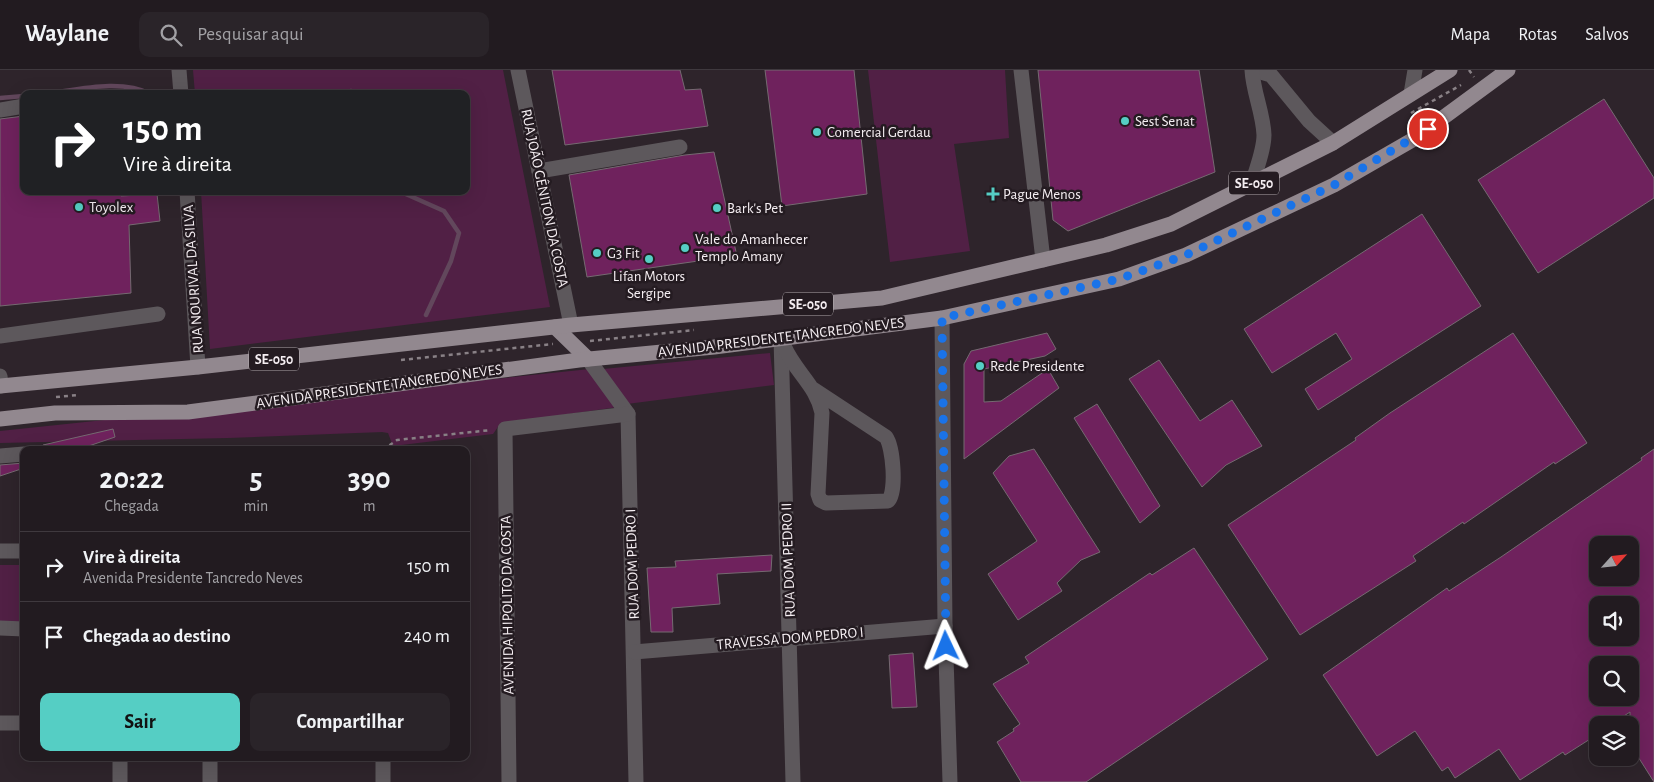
<!DOCTYPE html>
<html lang="pt">
<meta charset="utf-8">
<style>
:root{--surface:#221b20;--page:#2a2429;--text:#f1f3f6;--muted:#a2a1a5;--line:#3f393e;--accent:#55cec4}
body{margin:0;font-family:"Alegreya Sans",sans-serif;background:var(--page);color:var(--text);height:100vh;display:flex;flex-direction:column;font-size:19px;white-space:nowrap}
*{box-sizing:border-box;margin:0}
p{font-size:16px;color:var(--muted)}
.icon{flex:none;width:28px;height:28px;fill:none;stroke:currentColor;stroke-width:2;stroke-linecap:round;stroke-linejoin:round}
.map{position:relative;flex:1;overflow:hidden}
.details{position:absolute;left:20px;top:376px;width:450px;height:315px;display:flex;flex-direction:column;background:var(--surface);border-radius:10px;box-shadow:0 5px 20px #0002,0 0 0 1px var(--line)}
.details>*{flex:none}
.top-card{position:absolute;left:20px;top:20px;width:450px;height:105px;border-radius:10px;box-shadow:0 5px 20px #0002,0 0 0 1px var(--line);background:#202124;color:#fff;overflow:hidden}
.needle{width:32px;rotate:63deg}
.buttons{position:absolute;left:1589px;top:466px;display:grid;gap:10px}
.buttons a{display:grid;place-items:center;width:50px;height:50px;border-radius:10px;background:var(--surface);box-shadow:0 5px 20px #0002,0 0 0 1px var(--line);font-size:25px}
.pin{position:absolute;display:grid;place-items:center;width:42px;height:42px;color:#fff;margin:-21px;border:2px solid #fff;border-radius:50%;box-shadow:0 1px 5px #0007}
.me{position:absolute;width:55px;margin:-28px;rotate:358deg;stroke-linejoin:round;filter:drop-shadow(0 0 4px #0008)}
.turn{display:flex;align-items:center;gap:18px;height:105px;padding:0 20px;font-size:22px}
.turn .icon{width:65px;height:65px;stroke-width:2.5}
.turn b{display:block;font-size:35px;line-height:42px}
.eta{display:flex;justify-content:space-evenly;align-items:center;height:85px;text-align:center}
.eta b{font-size:30px;font-weight:700;line-height:35px}
.cta{display:flex;gap:10px;margin-top:auto;padding:10px 20px}
.cta a{flex:1;height:58px;border-radius:10px;background:var(--accent);color:#111;font-size:20px;font-weight:700;line-height:58px;text-align:center}
.cta a+a{background:var(--page);color:var(--text)}
ul{padding:0;list-style:none}
li{display:flex;align-items:center;gap:15px;height:70px;padding:0 20px;border-top:1px solid var(--line)}
li div{flex:1}
li b{display:block;font-size:19px}
li em{font-style:normal}
header{display:flex;align-items:center;gap:30px;box-sizing:border-box;height:70px;padding:0 25px;background:var(--surface);border-bottom:1px solid var(--line)}
header strong{font-size:24px}
nav{display:flex;gap:28px;margin-inline-start:auto;font-size:18px}
.search{width:350px;height:45px;background:var(--page);display:flex;align-items:center;gap:12px;box-sizing:border-box;padding:0 18px;border-radius:10px;color:var(--muted);font-size:19px}
.map>svg:first-child{display:block}
.green{fill:#512045}
.lines{fill:none;stroke-linecap:round;stroke-linejoin:round}
.stream{stroke:#62475c;stroke-width:4.5}
.building{fill:#6f225d;stroke:#756a71;fill-rule:evenodd}
.path{stroke:#898186;stroke-width:2.5;stroke-dasharray:4 4;stroke-linecap:butt}
.minor{stroke:#5d585c;stroke-width:15}
.major{stroke:#92888f;stroke-width:15}
.route{stroke:#1a73e8;stroke-width:9;stroke-dasharray:0 16.2}
.poi-dot{fill:#55cec4;stroke:#241b21;stroke-width:2}
.labels{text-anchor:middle;stroke-width:5;stroke-linejoin:round;paint-order:stroke}
.shield{fill:#241b21;stroke:#b6afb3;stroke-width:1}
.shield-label{font-size:14px;font-weight:bold;fill:#f5eef2}
.poi-label{font-size:15px;fill:#f5eef2;stroke:#241b21;text-anchor:start}
.street-label{font-size:15px;fill:#f5eef2;stroke:#241b21}
</style>
<header>
<strong>Waylane</strong>
<div class="search"><svg class="icon" aria-label="search" viewBox="0 0 24 24"><circle cx="10" cy="10" r="6"/><path d="M15 15l6 6"/></svg>Pesquisar aqui</div>
<nav><a>Mapa</a><a>Rotas</a><a>Salvos</a></nav>
</header>
<div class="map">
<svg width="1654" height="712" viewBox="0 0 1654 712">
<rect width="100%" height="100%" fill="#2e242b"/>
<g class="green">
<path d="M193 0H503L550 237 210 279 201 121H466V24H195Z"/>
<path d="M868 0H1005L1009 68 954 74 970 181 890 192Z"/>
<path d="M770 283 774 315 627 334 603 299Z"/>
<path d="M590 299 618 337 500 354 493 364 393 376 388 363 382 362 228 368 0 373V361Z"/>
<path d="M0 495H19L20 553H0Z"/>
</g>
<g class="lines">
<g class="stream">
<path d="M44 24C77 20 120 8 151 24"/>
<path d="M342 24 351 21 366 24"/>
<path d="M0 28 24 26"/>
<path d="M399 121 444 141 459 163 451 191 426 245"/>
</g>
</g>
<g class="building">
<path d="M552 0H680L685 20 701 19 708 56 565 75Z"/>
<path d="M765 0H854L867 124 782 136Z"/>
<path d="M1038 0H1199L1215 102 1068 161 1053 150Z"/>
<path d="M1604 29 1654 108V128L1538 203 1478 110Z"/>
<path d="M24 46V121H121V126L157 124 160 151 129 155 131 223 0 236V49Z"/>
<path d="M714 82 738 191 720 193 719 188 587 207 569 105 685 85Z"/>
<path d="M1422 144 1481 236 1318 340 1305 319 1352 289 1336 263 1272 303 1244 259Z"/>
<path d="M1047 263 1056 279 1045 286 984 299V332L1001 331 1048 299 1059 318 964 389V294L971 281Z"/>
<path d="M1513 263 1587 373 1555 394 1554 392 1464 454 1463 452 1413 486 1416 491 1300 565 1228 455 1356 370 1355 368 1390 343Z"/>
<path d="M1159 290 1200 351 1232 330 1262 376 1226 395 1202 417 1129 309Z"/>
<path d="M1097 334 1160 436 1140 453 1074 348Z"/>
<path d="M113 359 115 367 77 380H43V375Z"/>
<path d="M1034 379 1100 482 1081 490 1057 513 1062 521 1018 550 988 504 1037 471 993 403 1009 386Z"/>
<path d="M1654 379V712L1630 674V642L1610 655H1598V664L1565 685 1563 682 1520 710 1499 679 1455 708 1448 697 1442 701 1415 661 1377 686 1323 605 1447 518 1449 521 1501 487 1642 390 1641 388ZM1598 475H1630V508H1598ZM1598 535H1630V568H1598ZM1598 595H1630V628H1598Z"/>
<path d="M24 393V398L0 406V395Z"/>
<path d="M1194 478 1268 589 1086 712H1021L997 672 1014 661 1013 659 1020 654 993 614 1029 593 1025 587 1150 503 1152 505Z"/>
<path d="M772 485 771 501 717 504 720 534 672 538 673 562H651L647 498 676 497 675 491Z"/>
<path d="M913 583 917 637 892 638 889 585Z"/>
</g>
<g class="lines">
<g class="path">
<path d="M1469 0 1474 7"/>
<path d="M1411 43 1461 15"/>
<path d="M590 271 694 260"/>
<path d="M401 290 553 274"/>
<path d="M56 327 78 325"/>
<path d="M383 380 397 370 491 360"/>
</g>
<g class="minor">
<path d="M179 0 181 24"/>
<path d="M518 0 571 255"/>
<path d="M1021 0 1043 190"/>
<path d="M1254 0 1271 5 1309 51 1333 73"/>
<path d="M1411 24 1415 0"/>
<path d="M0 40 24 36"/>
<path d="M539 101 680 77"/>
<path d="M1252 114C1256 99 1264 81 1264 65 1263 42 1253 22 1252 0"/>
<path d="M187 121 198 297"/>
<path d="M942 248 945 556 950 712"/>
<path d="M0 266 158 244"/>
<path d="M781 268 793 712"/>
<path d="M784 276C795 302 817 316 822 343L818 424 820 430 826 433 888 431C897 422 893 377 886 367L813 319"/>
<path d="M588 289 628 344 636 712"/>
<path d="M0 306 1 316"/>
<path d="M0 386 24 384"/>
<path d="M0 481H24"/>
<path d="M0 558 24 559"/>
<path d="M634 582 945 556"/>
<path d="M0 653H24"/>
<path d="M120 688V712"/>
<path d="M210 688V712"/>
<path d="M383 688V712"/>
<path d="M509 712 505 359 628 344"/>
</g>
<g class="major">
<path d="M555 257 588 289"/>
<path d="M0 316 198 297 571 255 882 228 1106 175 1171 154 1333 73 1450 0"/>
<path d="M0 349 55 343 188 342 579 290 714 277 942 248 1119 209 1186 185 1334 115 1414 69 1508 0"/>
</g>
</g>
<g class="lines">
<path class="route" d="M946 576 942 248 1119 209 1186 185 1334 115 1428 59"/>
</g>
<g class="poi-dot">
<circle cx="1125" cy="51" r="5"/>
<circle cx="817" cy="62" r="5"/>
<path d="M990.5 116.5h5v5h5v5h-5v5h-5v-5h-5v-5h5z"/>
<circle cx="79" cy="137" r="5"/>
<circle cx="717" cy="138" r="5"/>
<circle cx="685" cy="178" r="5"/>
<circle cx="597" cy="183" r="5"/>
<circle cx="649" cy="189" r="5"/>
<circle cx="980" cy="296" r="5"/>
</g>
<g class="labels">
<g class="shield">
<rect x="1229" y="101.5" width="50" height="23" rx="4"/>
<rect x="783" y="222.5" width="50" height="23" rx="4"/>
<rect x="249" y="277.5" width="50" height="23" rx="4"/>
</g>
<g class="shield-label">
<text x="1254" y="118">SE-050</text>
<text x="808" y="239">SE-050</text>
<text x="274" y="294">SE-050</text>
</g>
<g class="poi-label">
<text x="1135" y="56">Sest Senat</text>
<text x="827" y="67">Comercial Gerdau</text>
<text x="1003" y="129">Pague Menos</text>
<text x="89" y="142">Toyolex</text>
<text x="727" y="143">Bark's Pet</text>
<text x="695" y="174">Vale do Amanhecer<tspan x="695" dy="17">Templo Amany</tspan></text>
<text x="607" y="188">G3 Fit</text>
<text x="649" y="211" text-anchor="middle">Lifan Motors<tspan x="649" dy="17">Sergipe</tspan></text>
<text x="990" y="301">Rede Presidente</text>
</g>
<g class="street-label">
<text transform="translate(545 128) rotate(78)" y="5">RUA JOÃO GÊNITON DA COSTA</text>
<text transform="translate(193 209) rotate(-94)" y="5">RUA NOURIVAL DA SILVA</text>
<text transform="translate(781 267) rotate(-7)" y="5">AVENIDA PRESIDENTE TANCREDO NEVES</text>
<text transform="translate(379 316) rotate(-8)" y="5">AVENIDA PRESIDENTE TANCREDO NEVES</text>
<text transform="translate(788 490) rotate(-92)" y="5">RUA DOM PEDRO II</text>
<text transform="translate(632 494) rotate(-92)" y="5">RUA DOM PEDRO I</text>
<text transform="translate(507 535) rotate(-91)" y="5">AVENIDA HIPOLITO DA COSTA</text>
<text transform="translate(790 568) rotate(-5)" y="5">TRAVESSA DOM PEDRO I</text>
</g>
</g>
</svg>
<div class="buttons">
<a><svg class="needle" viewBox="-14 -14 28 28"><path d="M0-13l5 13h-10z" fill="#e53935"/><path d="M0 13l5-13h-10z" fill="#a2a1a5"/></svg></a>
<a><svg class="icon" aria-label="sound" viewBox="0 0 24 24"><path d="M4 9h4l5-4v14l-5-4H4zM17 9q2 3 0 6"/></svg></a>
<a><svg class="icon" aria-label="search" viewBox="0 0 24 24"><circle cx="10" cy="10" r="6"/><path d="M15 15l6 6"/></svg></a>
<a><svg class="icon" aria-label="layers" viewBox="0 0 24 24"><path d="M12 4l9 5-9 5-9-5zM3 14l9 5 9-5"/></svg></a>
</div>
<div class="pin" style="left:1428px;top:59px;background:#d93025"><svg class="icon" aria-label="arrive" viewBox="0 0 24 24"><path d="M6 21V4h12l-3 4 3 4H6"/></svg></div>
<svg class="me" style="left:946px;top:576px" viewBox="-20 -20 40 40"><path d="M0-17L14 15 0 8-14 15z" fill="#1a73e8" stroke="#fff" stroke-width="4"/></svg>
<div class="top-card">
<div class="turn"><svg class="icon" aria-label="right" viewBox="0 0 24 24"><path d="M7 20v-9h11M14 6l5 5-5 5"/></svg><div><b>150 m</b>Vire à direita</div></div>
</div>
<section class="details">
<div class="eta">
<div><b>20:22</b><p>Chegada</p></div>
<div><b>5</b><p>min</p></div>
<div><b>390</b><p>m</p></div>
</div>
<ul>
<li><svg class="icon" aria-label="right" viewBox="0 0 24 24"><path d="M7 20v-9h11M14 6l5 5-5 5"/></svg><div><b>Vire à direita</b><p>Avenida Presidente Tancredo Neves</p></div><em>150 m</em></li>
<li><svg class="icon" aria-label="arrive" viewBox="0 0 24 24"><path d="M6 21V4h12l-3 4 3 4H6"/></svg><div><b>Chegada ao destino</b></div><em>240 m</em></li>
</ul>
<div class="cta"><a>Sair</a><a>Compartilhar</a></div>
</section>
</div>
